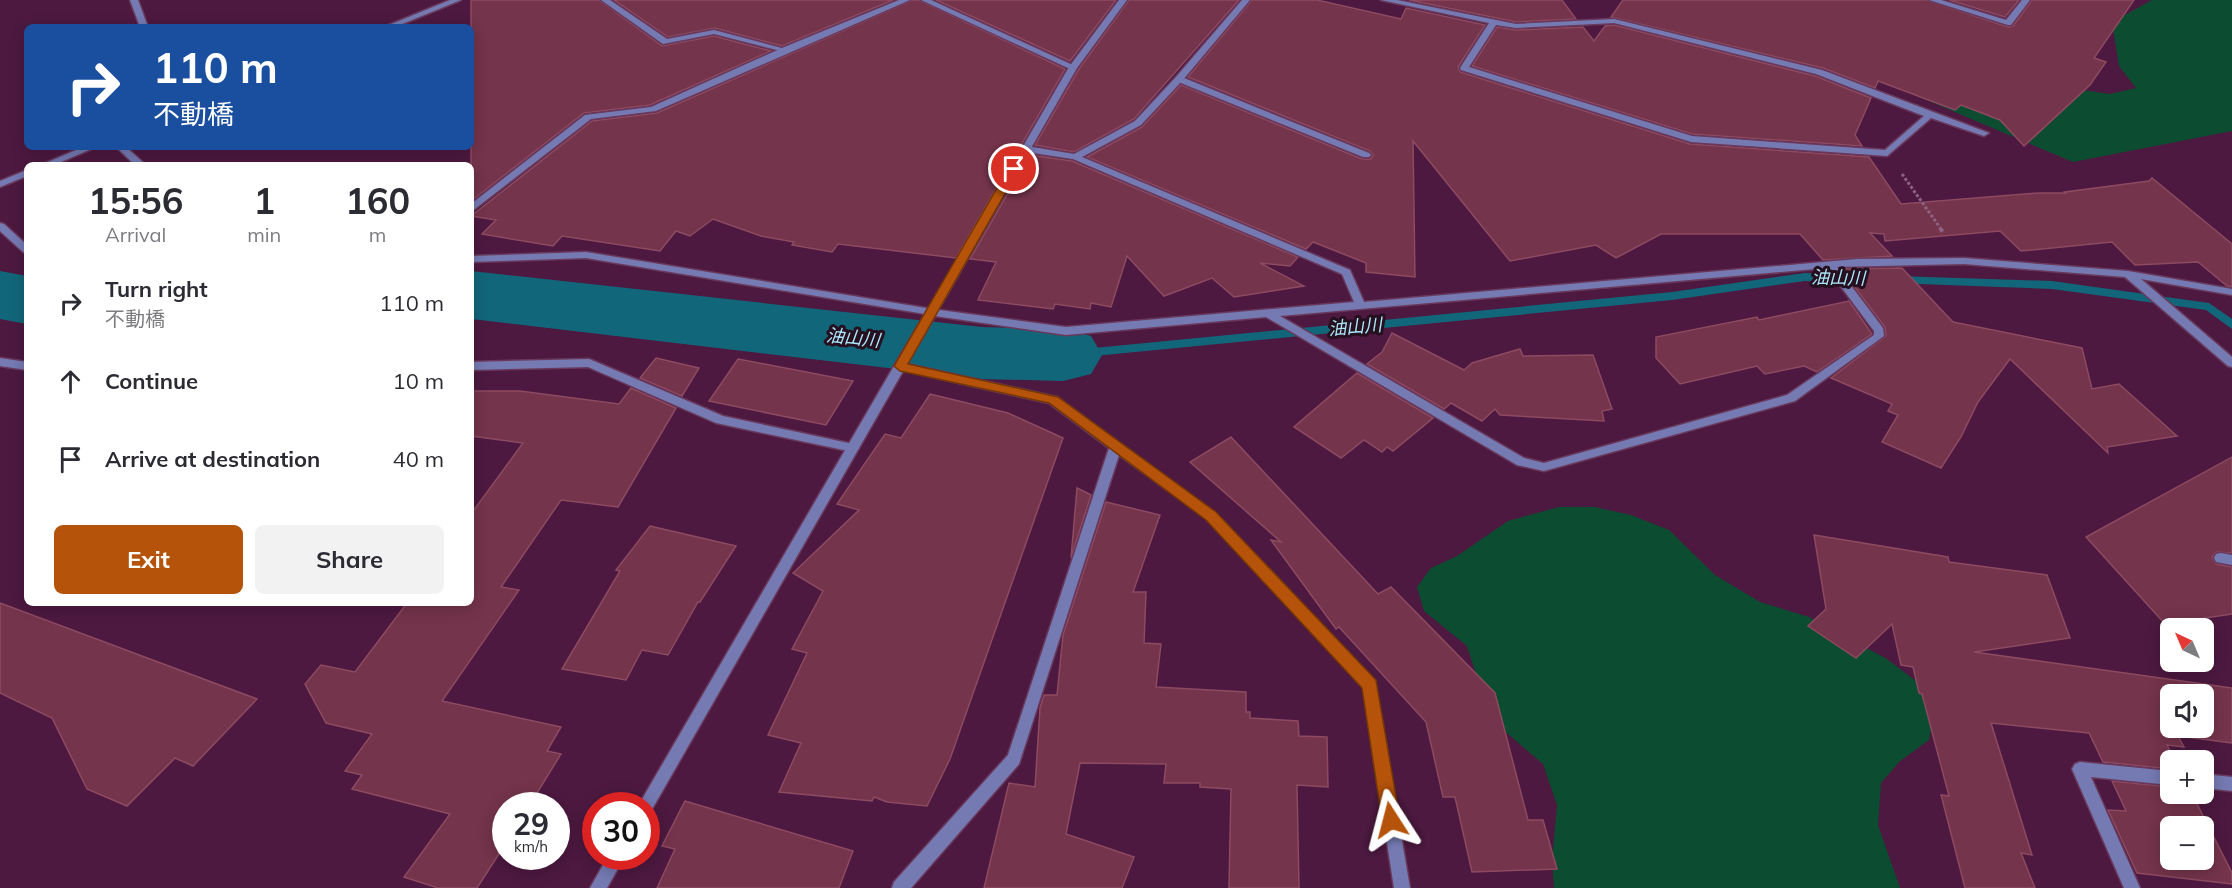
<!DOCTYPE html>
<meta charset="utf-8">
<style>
:root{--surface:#fff;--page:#f2f2f3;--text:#2b2b33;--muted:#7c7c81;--accent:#b45309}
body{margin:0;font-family:Mulish,"Noto Sans JP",sans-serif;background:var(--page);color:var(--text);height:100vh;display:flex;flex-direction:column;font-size:22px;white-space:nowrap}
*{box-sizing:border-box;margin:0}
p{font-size:20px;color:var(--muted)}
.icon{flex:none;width:33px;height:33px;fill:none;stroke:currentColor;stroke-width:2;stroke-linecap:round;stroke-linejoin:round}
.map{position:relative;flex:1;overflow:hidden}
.drawer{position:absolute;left:24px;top:162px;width:450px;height:444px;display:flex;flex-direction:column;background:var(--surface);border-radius:9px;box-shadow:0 3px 15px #0003}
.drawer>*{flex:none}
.top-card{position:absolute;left:24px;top:24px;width:450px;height:126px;border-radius:9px;box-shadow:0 3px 15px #0003;background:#1a4fa0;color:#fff;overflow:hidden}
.needle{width:39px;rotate:316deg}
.controls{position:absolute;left:2160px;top:618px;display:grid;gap:12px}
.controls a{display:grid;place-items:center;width:54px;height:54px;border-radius:9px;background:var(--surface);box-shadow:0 3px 15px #0003;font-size:30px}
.speed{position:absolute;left:492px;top:792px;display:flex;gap:12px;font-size:30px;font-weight:700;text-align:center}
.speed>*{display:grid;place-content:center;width:78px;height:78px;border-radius:50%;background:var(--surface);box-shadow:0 3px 15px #0003;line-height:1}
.speed small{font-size:15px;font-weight:400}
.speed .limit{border:9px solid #d22;background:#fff;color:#111}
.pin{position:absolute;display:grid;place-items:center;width:51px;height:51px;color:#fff;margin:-26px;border:3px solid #fff;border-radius:50%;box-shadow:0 2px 6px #0007}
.me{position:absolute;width:66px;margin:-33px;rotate:351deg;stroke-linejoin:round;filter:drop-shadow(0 0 4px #0008)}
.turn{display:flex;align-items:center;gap:21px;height:126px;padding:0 30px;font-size:27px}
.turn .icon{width:78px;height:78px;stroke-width:2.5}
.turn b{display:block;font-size:42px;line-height:51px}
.eta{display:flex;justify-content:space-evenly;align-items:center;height:102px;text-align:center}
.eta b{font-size:36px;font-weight:700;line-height:42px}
.primary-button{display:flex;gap:12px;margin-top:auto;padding:12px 30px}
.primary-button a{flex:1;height:69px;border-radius:9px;background:var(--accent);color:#fff;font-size:24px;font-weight:700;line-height:69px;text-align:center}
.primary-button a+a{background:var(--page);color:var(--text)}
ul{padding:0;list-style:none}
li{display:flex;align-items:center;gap:18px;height:78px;padding:0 30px}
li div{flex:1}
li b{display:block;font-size:22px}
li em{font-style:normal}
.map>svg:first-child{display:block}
.green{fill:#0c4c30}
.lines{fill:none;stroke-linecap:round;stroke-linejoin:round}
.stream{fill:#12667a;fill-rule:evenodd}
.river{fill:#12667a;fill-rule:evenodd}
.building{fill:#74344b;stroke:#8d4a61;stroke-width:1.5;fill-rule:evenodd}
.service-casing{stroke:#69395c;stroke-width:3}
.minor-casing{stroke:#69395c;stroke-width:3}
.tertiary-casing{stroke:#69395c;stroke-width:3}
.path-far1{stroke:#8d6282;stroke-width:3;stroke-dasharray:3 2;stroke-linecap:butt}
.path{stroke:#8d6282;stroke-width:4;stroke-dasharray:4.5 3;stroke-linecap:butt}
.service{fill:#757ab3;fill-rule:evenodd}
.minor{fill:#757ab3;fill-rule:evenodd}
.tertiary{fill:#757ab3;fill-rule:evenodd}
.route{fill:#b45309;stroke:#753606;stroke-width:1.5}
.labels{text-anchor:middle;stroke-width:6;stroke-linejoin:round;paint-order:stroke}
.water-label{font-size:18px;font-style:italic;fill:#aae6f9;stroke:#260f1f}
</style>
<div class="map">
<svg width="2232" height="888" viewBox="0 0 2232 888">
<rect width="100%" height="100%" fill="#4d1940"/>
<g class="green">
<path d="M2152 0H2232V131L2073 162 1898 88 2041 84 2110 94 2136 88 2119 66 2112 22Z"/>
<path d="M1559 507H1595L1631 515 1669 530 1715 575 1760 602 1809 617 1887 659 1920 684 1933 721 1929 740 1900 761 1881 783 1878 825 1900 888H1554L1552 861 1557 805 1543 764 1501 728 1480 686 1467 646 1424 611 1417 587 1431 568 1457 556 1508 521Z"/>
</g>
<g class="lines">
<g class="stream">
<path d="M1805 273 1866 275 1872 279 1866 283 1805 281 1672 300 1063 359 1057 355 1063 351 1672 292Z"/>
<path d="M1897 276 2052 281 2209 303 2232 319V329L2206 310 2052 289 1893 283 1891 280 1893 277Z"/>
</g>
<g class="river">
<path d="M0 271 27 276V324L0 319Z"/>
<path d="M471 271 982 327 1063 329 1091 336 1102 355 1091 374 1063 381 982 379 471 319Z"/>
</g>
</g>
<g class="building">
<path d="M471 0H599L662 46 714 36 771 51 650 105 584 113 471 201Z"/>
<path d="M614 0H893L782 46 715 28 668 37Z"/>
<path d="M912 0H919L1065 69 956 258 838 244 832 252 792 245 794 242 761 236 713 219 690 236 676 231 660 251 562 236 553 246 482 234 496 220 471 216 592 121 657 113Z"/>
<path d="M936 0H1116L1070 61Z"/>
<path d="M1129 0H1239L1134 119 1074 152 1035 145 1079 69Z"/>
<path d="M1252 0H1317L1401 19 1406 8 1485 25 1458 67 1460 72 1690 144 1869 157 1901 204 2038 193H2067L2065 192 2149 181 2152 178 2232 244V287L2227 286 2198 262 2135 265 2112 242 2021 251 2000 231 1885 241 1884 234 1870 233 1892 256 1823 260 1800 234H1661L1616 258 1596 245 1510 261 1413 141 1415 277 1366 272V263L1313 242 1306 249 1087 157 1142 127 1181 85 1362 159H1371L1373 155 1370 151 1188 77Z"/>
<path d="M1409 0H1562L1576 19 1516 22Z"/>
<path d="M1623 0H1927L2008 27 2013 26 2032 0H2134L2094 58 2106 62 2090 85 2024 146 2000 120 1961 105 1955 110 1878 81 1875 88 1823 68 1611 17Z"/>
<path d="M1949 0H2019L2005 17Z"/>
<path d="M1614 25 1815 76 1871 98 1855 135 1862 146 1692 134 1472 66 1497 27 1516 30 1583 27 1594 41 1605 26Z"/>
<path d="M1030 155 1072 161 1298 257 1290 266 1260 263 1304 286 1234 297 1212 278 1164 296 1127 256 1111 307 1091 303 1090 309 1055 304 1053 309 978 300 996 262 970 259Z"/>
<path d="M1902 268 1953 322 2082 348 2092 389 2119 384 2177 436 2107 447 2108 453 2010 359 1978 402 1961 437 1941 468 1882 442 1898 415 1888 411 1892 404 1831 378 1886 336 1885 327 1841 269Z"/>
<path d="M1849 301 1872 334 1817 372 1804 366 1765 374 1757 366 1680 384 1656 358V337L1757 317 1759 320Z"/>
<path d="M1392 333 1464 370 1472 363 1520 349 1523 356 1593 355 1612 409 1602 411 1604 421 1500 415 1495 409 1482 421 1451 403 1444 409 1367 364 1382 352Z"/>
<path d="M656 358 699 368 682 396 640 378Z"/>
<path d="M738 359 853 381 826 425 709 401Z"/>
<path d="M1357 373 1433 418 1393 451 1387 447 1382 452 1364 440 1341 458 1294 427Z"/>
<path d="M631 388 676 408 618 507 561 500 501 587 519 590 442 701 561 727 547 751 561 754 529 806H506V843L477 888H438L404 877 450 814 352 789 362 775 345 771 372 734 326 723 305 684 321 665 355 672 407 603H471V514L523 443 471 436V391H520L619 404Z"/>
<path d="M930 394 1008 413 1063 438 950 759 927 806 887 802 874 797 872 801 779 792 801 743 768 735 807 653 792 649 823 591 793 573 859 510 837 504 885 434 901 438Z"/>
<path d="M1231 437 1378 594 1391 587 1495 693 1528 820H1543L1557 869 1472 872 1455 797H1443L1426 722 1339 627 1336 629 1271 540 1281 542 1190 462Z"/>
<path d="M2232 457V553L2216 552 2212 557 2216 564 2232 567V614L2165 624 2086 537Z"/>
<path d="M1077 488 1091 495 1071 558Z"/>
<path d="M1106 502 1160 515 1133 592H1146L1144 643 1161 644 1156 687 1246 692V712H1250V718L1298 721 1299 736 1327 737 1328 787 1297 785 1299 888H1229L1231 789 1200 787V783H1164L1166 764 1080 763 1066 834 1134 857 1122 888H984L1009 783 1035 787 1040 708 1044 695H1057L1063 635Z"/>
<path d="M650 526 736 546 700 602H698L668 655 642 650 626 680 562 669 620 571 616 570Z"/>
<path d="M1814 535 1948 557 1949 562 2047 575 2070 638 1974 652 2232 688V743L2178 736 2184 747 2167 745 2175 760H2170V769L2103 762 2089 733 1991 723 2032 855 2021 853 2035 888H1965L1941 795 1949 796 1922 694 1919 693 1913 667 1901 665 1892 624 1856 658 1808 626 1826 609ZM2170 694H2204V728H2170Z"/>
<path d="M0 603 257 699 193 766 175 758 127 806 87 789 52 718 0 693Z"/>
<path d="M2112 781 2170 787V794H2192L2232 873V884L2137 873 2108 810 2126 811ZM2170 826H2204V860H2170Z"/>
<path d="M685 801 853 851 839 888H657L675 849 662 846Z"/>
</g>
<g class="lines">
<g class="service-casing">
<g id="service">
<path d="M130 0H138L148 27H140Z"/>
<path d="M601 0H610L667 39 714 30 789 50 785 52 714 34 663 44Z"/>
<path d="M1179 76 1369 153 1371 155 1369 157H1363L1176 81V77Z"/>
<path d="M116 147H126L146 165H135Z"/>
</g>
</g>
<g class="minor-casing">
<g id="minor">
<path d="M450 0H461L395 27H384Z"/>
<path d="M899 0H910L656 111 591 119 471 212V204L585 115 651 107 782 48Z"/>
<path d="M921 0H931L1077 67 1070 69Z"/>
<path d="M1242 0H1250L1182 81 1141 125 1082 157 1350 270 1364 302 1857 259 1964 258 2128 271 2232 289V295L2141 279 2232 357V367L2228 366 2125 277 1964 264 1837 267 1883 328 1884 336 1795 401 1544 471 1517 465 1266 317 1066 335 935 316 907 364 1057 397 1215 513 1375 681 1410 888H1394L1363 687 1207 519 1119 455 1019 764 911 888H892L894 882 1008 755 1109 448 1049 403 896 369 894 366 925 314 586 258 471 262V256L586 252 932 309 1066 327 1354 302 1342 274 1073 159 1026 152 1021 149 1026 146 1074 154 1135 121 1176 77ZM1827 268 1874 331V335L1787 395 1544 463 1524 458 1280 316Z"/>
<path d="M1381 0H1397L1516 24 1614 19 1822 70 1989 133 1984 136 1981 135 1931 118 1887 156 1691 142 1461 70 1460 68 1489 23ZM1614 23 1816 74 1924 116 1885 150 1692 136 1469 67 1496 25 1516 28Z"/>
<path d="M1929 0H1941L2006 20 2022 0H2030L2011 25H2008Z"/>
<path d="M83 147H96L54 165H41Z"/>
<path d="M27 170V176L0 187V181Z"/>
<path d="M0 223 4 224 27 245V253L23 252 0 231Z"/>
<path d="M0 358 27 362V370L0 366Z"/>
<path d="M589 359 723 416 853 444 859 448 853 452 716 423 588 367 471 370V362Z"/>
<path d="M2221 553 2232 555V565L2216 562 2214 558 2216 554Z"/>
<path d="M2080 762 2170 771V785L2091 777 2140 888H2124L2072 769 2075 764Z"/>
<path d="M2204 774 2232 777V791L2204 788Z"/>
</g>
</g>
<g class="tertiary-casing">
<g id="tertiary">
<path d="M1119 0H1127L1077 68 937 312 932 315 928 314 927 312 1069 67Z"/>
<path d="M900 362 906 366 651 811 646 813V806H639L641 801 894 366Z"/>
<path d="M608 856H625L607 888H590Z"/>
</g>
</g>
<path class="path-far1" d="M1902 174 1941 229"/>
<path class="path" d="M1940 228 1944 234"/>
<use href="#service" class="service"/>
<use href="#minor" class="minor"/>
<use href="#tertiary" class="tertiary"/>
</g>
<path class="route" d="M1014 166 1019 169 908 364 1058 397 1216 512 1376 680 1400 820 1397 826 1391 828 1385 826 1382 820 1362 688 1206 520 1049 403 900 371 894 366 1008 169Z"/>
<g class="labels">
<g class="water-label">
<text transform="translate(1838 278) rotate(1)" y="6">油山川</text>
<text transform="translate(1355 327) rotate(-5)" y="6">油山川</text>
<text transform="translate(853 338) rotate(6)" y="6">油山川</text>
</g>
</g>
</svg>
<div class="controls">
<a><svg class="needle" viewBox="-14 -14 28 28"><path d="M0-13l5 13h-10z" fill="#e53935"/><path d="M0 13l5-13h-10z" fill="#7c7c81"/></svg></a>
<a><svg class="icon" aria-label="sound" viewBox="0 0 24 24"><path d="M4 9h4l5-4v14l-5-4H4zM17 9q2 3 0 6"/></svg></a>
<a>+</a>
<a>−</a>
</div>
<div class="speed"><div>29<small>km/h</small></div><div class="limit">30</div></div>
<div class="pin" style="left:1014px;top:169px;background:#d93025"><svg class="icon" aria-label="arrive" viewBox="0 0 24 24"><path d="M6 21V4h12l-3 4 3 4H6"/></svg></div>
<svg class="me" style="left:1391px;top:820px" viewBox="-20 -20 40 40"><path d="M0-17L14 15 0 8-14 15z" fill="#b45309" stroke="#fff" stroke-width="4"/></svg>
<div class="top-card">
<div class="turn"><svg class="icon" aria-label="right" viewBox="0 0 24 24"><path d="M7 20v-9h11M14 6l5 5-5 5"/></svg><div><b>110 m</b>不動橋</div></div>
</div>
<section class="drawer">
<div class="eta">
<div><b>15:56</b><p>Arrival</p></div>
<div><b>1</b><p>min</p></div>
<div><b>160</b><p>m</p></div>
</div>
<ul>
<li><svg class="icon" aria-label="right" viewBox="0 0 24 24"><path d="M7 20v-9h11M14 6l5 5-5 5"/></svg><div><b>Turn right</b><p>不動橋</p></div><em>110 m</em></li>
<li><svg class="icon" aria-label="ahead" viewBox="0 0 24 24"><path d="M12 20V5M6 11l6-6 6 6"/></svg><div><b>Continue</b></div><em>10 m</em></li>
<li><svg class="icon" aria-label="arrive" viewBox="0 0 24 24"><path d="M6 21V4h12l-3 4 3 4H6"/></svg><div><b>Arrive at destination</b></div><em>40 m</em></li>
</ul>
<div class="primary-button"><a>Exit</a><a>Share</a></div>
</section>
</div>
